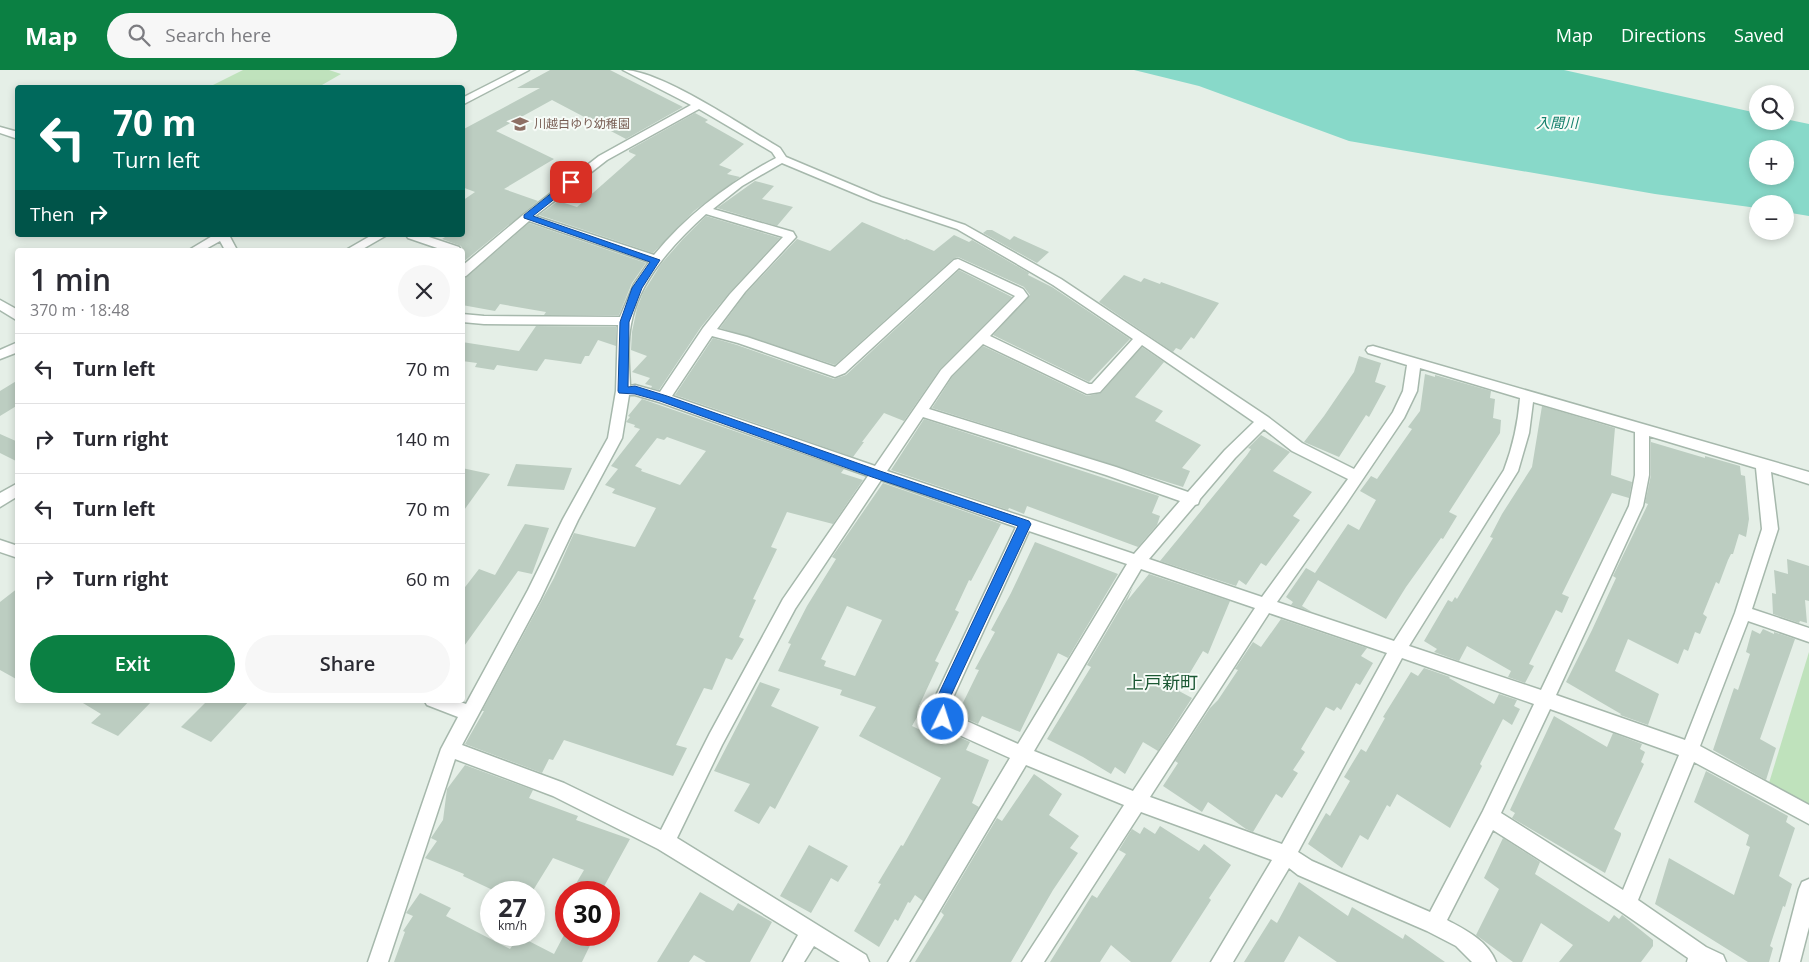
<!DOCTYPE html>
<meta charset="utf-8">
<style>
:root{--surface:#fff;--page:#f7f7f7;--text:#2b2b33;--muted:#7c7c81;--line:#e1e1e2;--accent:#0b8043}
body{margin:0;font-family:"Open Sans","Noto Sans JP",sans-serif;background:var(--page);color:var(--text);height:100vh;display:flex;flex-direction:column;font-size:19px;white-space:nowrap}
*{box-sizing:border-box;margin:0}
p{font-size:16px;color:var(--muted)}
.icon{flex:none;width:28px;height:28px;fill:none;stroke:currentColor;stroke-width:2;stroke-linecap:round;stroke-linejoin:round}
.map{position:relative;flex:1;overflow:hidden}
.panel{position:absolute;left:15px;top:178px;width:450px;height:455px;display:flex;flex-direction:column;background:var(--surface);border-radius:5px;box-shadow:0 2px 8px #0003}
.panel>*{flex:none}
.banner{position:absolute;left:15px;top:15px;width:450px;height:152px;border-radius:5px;box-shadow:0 2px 8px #0003;background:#00695c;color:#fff;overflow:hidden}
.fabs{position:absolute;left:1749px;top:15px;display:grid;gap:10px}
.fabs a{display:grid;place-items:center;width:45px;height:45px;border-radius:50%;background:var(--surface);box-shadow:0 2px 8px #0003;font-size:25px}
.speed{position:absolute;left:480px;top:811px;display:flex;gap:10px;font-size:25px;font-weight:700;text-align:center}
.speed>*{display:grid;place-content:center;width:65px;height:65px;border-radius:50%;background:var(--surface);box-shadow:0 2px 8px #0003;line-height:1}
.speed small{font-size:12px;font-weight:400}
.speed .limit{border:8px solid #d22;background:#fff;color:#111}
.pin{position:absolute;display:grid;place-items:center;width:42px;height:42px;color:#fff;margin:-21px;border-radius:10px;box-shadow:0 2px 8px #0006}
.me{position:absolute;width:55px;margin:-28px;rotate:4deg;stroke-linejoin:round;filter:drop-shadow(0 0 4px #0008)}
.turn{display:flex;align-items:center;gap:18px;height:105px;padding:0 15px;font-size:22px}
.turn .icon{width:65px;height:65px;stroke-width:2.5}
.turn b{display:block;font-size:35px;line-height:42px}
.then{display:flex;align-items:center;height:48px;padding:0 15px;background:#0003;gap:10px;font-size:19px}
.round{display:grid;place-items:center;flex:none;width:52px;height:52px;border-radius:26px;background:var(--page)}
.head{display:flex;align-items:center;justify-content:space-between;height:85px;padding:0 15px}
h1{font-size:30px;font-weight:600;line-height:38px}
.button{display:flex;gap:10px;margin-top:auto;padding:10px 15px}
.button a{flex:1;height:58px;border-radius:30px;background:var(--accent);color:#fff;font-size:20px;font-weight:600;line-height:58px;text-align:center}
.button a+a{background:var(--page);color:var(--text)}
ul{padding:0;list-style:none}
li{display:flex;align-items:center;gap:15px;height:70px;padding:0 15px;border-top:1px solid var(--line)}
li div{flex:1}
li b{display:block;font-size:19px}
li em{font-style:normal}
header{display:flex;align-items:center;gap:30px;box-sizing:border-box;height:70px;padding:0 25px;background:var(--accent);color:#fff}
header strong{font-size:24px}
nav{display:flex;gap:28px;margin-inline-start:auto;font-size:18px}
.search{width:350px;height:45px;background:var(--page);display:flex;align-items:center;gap:12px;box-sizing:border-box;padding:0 18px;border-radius:28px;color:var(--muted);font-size:19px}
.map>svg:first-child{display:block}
.green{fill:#bfe2bc}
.water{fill:#88d9c9;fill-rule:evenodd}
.building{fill:#bccdc1;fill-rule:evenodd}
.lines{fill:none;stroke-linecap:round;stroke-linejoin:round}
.minor-casing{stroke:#a6b8ac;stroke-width:3}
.minor{fill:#fff;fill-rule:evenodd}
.route{fill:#1a73e8;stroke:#114b97}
.labels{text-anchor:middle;stroke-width:4;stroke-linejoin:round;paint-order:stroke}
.far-education-label{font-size:12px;fill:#785e54;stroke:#f6fbf7;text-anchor:start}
.far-water-label{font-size:14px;font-style:italic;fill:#15806c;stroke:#f6fbf7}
.quarter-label{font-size:18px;fill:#1b5833;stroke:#f6fbf7}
</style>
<header>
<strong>Map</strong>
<div class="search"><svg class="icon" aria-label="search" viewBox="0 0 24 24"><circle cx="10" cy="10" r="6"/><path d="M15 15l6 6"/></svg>Search here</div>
<nav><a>Map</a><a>Directions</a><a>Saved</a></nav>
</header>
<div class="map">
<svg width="1809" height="892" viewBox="0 0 1809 892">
<rect width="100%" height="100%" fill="#e5efe7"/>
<g class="green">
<path d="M243 0H329L341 4 322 15 328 17 215 18 211 16Z"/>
<path d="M1809 582V735L1769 713Z"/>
</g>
<path class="water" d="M1134 0H1564L1757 43 1758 51H1785V49L1809 54V146L1785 142V134H1758L1757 138 1655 124 1349 71 1199 16ZM1758 79H1785V106H1758Z"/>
<g class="building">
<path d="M550 0H610L683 37 626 69 552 30 496 61 554 89 504 119 538 131 462 193 463 180 461 176 442 169 448 165H462V131L475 122 462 117V60L540 18H517Z"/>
<path d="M695 43 708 50 705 52 744 74 719 95 732 100 727 104 740 107 694 141 653 183 539 145 558 131 577 137 636 85 629 82V80Z"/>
<path d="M755 111 774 116 762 129 793 137 777 156 717 138Z"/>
<path d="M706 146 780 168 729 223 701 257 659 320 651 318 652 316 645 314 650 308 632 302 647 286 631 280 632 262 637 238 643 223 661 194 683 169Z"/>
<path d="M862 152 905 170 906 169 934 181 954 165 969 172 972 170 1029 203 1028 205 1052 217 1130 269 1089 312 993 265 1030 225 1024 217 958 187 953 189 835 295 720 258 746 223 797 169 830 181Z"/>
<path d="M529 153 646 193 632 213 619 245H544L546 242 500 234 495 241 462 235V209L467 207Z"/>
<path d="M987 160H992L1010 170 1014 166 1049 182 1037 193 983 163Z"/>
<path d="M959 200 1012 227 940 299 904 351 884 343 862 372H864L853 387 675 325 713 268 737 275 834 309 846 305Z"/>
<path d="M1124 205 1141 212 1144 208 1160 214 1161 212 1219 233 1194 269 1191 267 1181 280 1176 278 1173 282 1099 232Z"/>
<path d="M536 256 616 257V276L598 270 589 286H585L581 294 545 289 537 301 497 295 494 300 475 297 477 293 462 291V272L519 281Z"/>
<path d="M983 276 1087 326 1101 323 1142 277 1164 292 1135 327 1163 341 1155 351 1201 375 1182 398 1190 401 1183 417 932 338 952 307Z"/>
<path d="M1359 286 1381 293 1375 312 1386 316 1369 347 1366 345 1339 387 1304 372 1324 346 1354 302Z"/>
<path d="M1425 304 1435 307V305L1491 321 1490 328 1495 329 1493 348 1501 350 1500 363 1449 442 1457 446 1443 469 1441 468 1406 517 1386 549 1318 510 1302 536 1312 542 1291 535 1293 532 1286 527 1306 498 1315 503 1348 454 1359 460 1376 430 1360 421 1371 406 1377 409 1412 359 1408 357 1420 341Z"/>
<path d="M18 310V335L0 346V321Z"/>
<path d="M642 329 844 399 841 403 863 410 833 454 787 442 771 477 777 479 753 529 756 530 739 567 744 569 732 590 726 588 712 620 704 618 676 675 687 678 673 706 564 670 553 690 549 689 542 703 465 674 484 641H482L554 508 574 463 635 477 656 438 612 423 615 419 605 415 618 399 611 396 640 359 634 357 635 355 626 352 630 347 628 346ZM667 367 706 381 680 415 641 401 642 399 635 396 657 368 664 370Z"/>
<path d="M1542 336 1615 358 1611 405 1632 412 1629 428 1612 423 1562 524 1569 527 1562 543 1556 540 1529 594 1534 596 1525 613 1508 607 1511 601 1467 576 1459 591 1434 582 1437 579 1424 571 1448 530 1452 532 1455 527 1457 529 1493 468 1490 467 1502 444 1532 397Z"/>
<path d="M924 349 1159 426 1152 443 1160 446 1157 455 1138 477 1027 436 1024 444 1009 438 1008 440 891 400Z"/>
<path d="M0 364 18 372V392L0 383Z"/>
<path d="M1261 365 1290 382 1273 401 1312 422 1293 446 1300 450 1266 496 1261 493 1246 515 1239 510 1236 516 1160 491 1247 385 1251 379 1248 378Z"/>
<path d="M1651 372 1705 388V386L1740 396 1741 405 1745 406 1749 449 1746 467 1739 464 1733 484H1731L1728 490 1719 514 1716 512 1703 544 1707 547 1700 564 1695 562 1688 581 1684 579 1678 594 1628 569 1615 601 1659 624 1648 655 1620 645 1621 644 1566 612 1592 560 1616 508 1613 506 1648 434 1645 433 1651 405Z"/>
<path d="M516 394 572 398 564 420 507 416Z"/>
<path d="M462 398 490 404 462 443Z"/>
<path d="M883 413 1001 454 971 511 969 510 955 540 959 542 935 591 939 593 919 636 922 638 912 656 944 671 948 662 970 672 966 680 989 690 972 733 979 737 923 831 915 825 910 833 908 832 898 851 895 849 879 877 854 861 881 814 878 813 901 775 903 776 941 708 859 666 876 637 840 625 842 620 778 601 791 574 788 573 807 536 836 489 832 487ZM847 536 882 550 855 606 824 596 826 591 821 589Z"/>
<path d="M525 454 549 458 532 504 518 501 462 579V521L479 499 495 505Z"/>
<path d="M1035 472 1118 504 1068 588 1058 583 1020 662 982 646 978 654 957 645 979 600 975 599 995 562 991 560 1011 523Z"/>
<path d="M1787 489 1809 496V531L1805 530 1807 553 1800 551 1799 553 1773 544 1772 523 1776 524 1774 500 1788 504Z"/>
<path d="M1149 504 1230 531 1208 584 1203 581 1179 621 1192 628 1158 681 1143 672 1125 704 1115 697 1111 704 1083 687 1047 669 1091 597 1087 595 1133 517 1127 531Z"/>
<path d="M18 518V610L0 600V532Z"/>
<path d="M1281 549 1367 578 1361 586 1373 593 1360 615 1356 613 1341 640 1337 637 1334 641 1326 637 1301 679 1305 682 1293 700 1298 703 1282 728 1276 724 1253 762 1246 759 1208 732 1202 742 1163 716 1178 693 1175 691 1210 638 1218 630 1238 600 1235 599 1253 572 1261 577Z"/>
<path d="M1763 559 1774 564V562L1795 569 1760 669 1776 678 1766 710 1713 680 1734 618 1738 620 1750 584 1746 582 1752 560 1760 564Z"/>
<path d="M1424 598 1450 607 1449 608 1494 634 1499 624 1517 630 1514 636 1520 639 1512 655 1503 649 1480 694 1482 696 1450 758 1397 724 1390 737 1387 735 1368 770 1360 765 1342 798 1308 774 1326 743 1330 746 1350 711 1344 707 1361 679 1366 682 1385 648 1383 647 1411 602 1418 606Z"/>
<path d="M760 612 780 619 771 636 819 657 775 739 770 736 759 754 734 741 750 714 714 701Z"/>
<path d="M78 630H153L118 666 91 653 101 644Z"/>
<path d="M208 630H250L211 672 181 657Z"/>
<path d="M1554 646 1607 677 1613 663 1642 674 1640 679 1645 682 1641 692 1644 694 1614 759 1621 763V765L1605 803 1512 748 1515 743 1510 740Z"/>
<path d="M465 695 533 720 529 728 578 746 576 750 630 769 601 822H571L584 800 553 788 532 822H497L463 806 464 804 425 788 437 771 431 768 443 750 447 719Z"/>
<path d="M1706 701 1788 746 1786 752 1795 758 1779 806 1792 814 1785 837 1783 836 1770 876 1773 878 1769 892H1748L1655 834 1669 788 1734 825 1750 777 1746 775 1749 765 1694 732Z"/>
<path d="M1034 704 1062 724 1049 745 1079 766 1070 778 1078 783 1053 820 1011 892H915L944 845 941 842 997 748 1002 751Z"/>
<path d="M1160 756 1199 781 1204 774 1231 795 1209 828 1211 830 1171 892H1131L1111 875 1100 892H1050L1092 825 1097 828 1126 784 1119 780 1132 759 1140 764 1144 757 1155 764Z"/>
<path d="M1503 768 1540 792 1535 804 1609 852 1614 845 1619 849 1622 845 1653 870V876L1641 892H1559L1573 875 1541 853 1522 892H1513L1476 865 1499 819 1484 808Z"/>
<path d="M809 775 848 796 838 812 831 808 811 843 780 826Z"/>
<path d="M1299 812 1348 846 1352 837 1403 869 1405 864 1445 892H1337L1299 866 1284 892H1244L1271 849 1277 853Z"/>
<path d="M700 822 733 841 738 833 772 852 750 892H706L694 885 689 892H657Z"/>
<path d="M420 823 451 838 446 846 510 879 519 866 554 884 564 865H595L582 892H394L405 862 403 861 413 846 406 843Z"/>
</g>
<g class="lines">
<g class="minor-casing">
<g id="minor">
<path d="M517 0H529L462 35V28Z"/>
<path d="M623 0C661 0 744 57 780 78L786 87 881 127 965 155 1061 209 1268 347 1302 373 1354 399 1393 342 1403 321 1407 295 1368 283 1366 280 1368 277 1373 276 1809 402V414L1771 402 1778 459 1752 539 1809 558V572L1748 551 1700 676 1809 735V754L1694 692 1638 830 1706 877 1723 885 1726 892H1687L1688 888 1620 841 1493 760 1447 850C1466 860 1488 871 1496 892H1472L1456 876 1427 861 1298 805 1289 798 1233 892H1211L1272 790 1141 742 1044 892H1022L1124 735 1026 695 909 892H888L1010 688 937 655 932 634 1016 457 881 410 795 539 722 675 677 768 866 885 869 892H840L814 876 804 892H783L798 865 658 779 553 726 455 689 388 892H368L441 679 458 647 427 635 424 630H455L466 634 528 520 563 449 608 368 616 321 618 255 484 254 462 252V244L484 246 620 247 634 214 649 192 529 151 466 206 462 207V196L523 145 599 86 691 35ZM699 39 772 82 776 88C729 113 688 144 654 185L535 146 607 90ZM782 93 873 131 957 159 1053 215 1133 269 1092 314H1089L990 266 1028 226 1023 219 958 189 954 190 835 297 747 267 717 259 745 222 796 167 793 162 713 139 742 116ZM706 144 783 167 730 224 703 258 660 322 635 315 630 316C629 295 627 274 631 254 639 210 674 173 706 144ZM959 198 1015 226 941 300 875 396 672 326 712 266 738 273 835 307 845 303ZM983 274 1087 324 1100 322 1142 275 1254 352 1225 380 1188 422 1116 397 929 339 951 306ZM1420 298 1520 328C1518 353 1513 376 1504 400L1394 571 1277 532 1346 434 1404 348 1417 321ZM629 325H635L659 332 868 406 783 529 710 663 661 760 564 713 462 675 540 530 578 450 622 368ZM1533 332 1635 362V405L1629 436 1541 620 1409 576 1518 401 1529 363ZM923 347 1106 405 1180 431 1134 484 887 401ZM1264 359 1292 381 1348 409 1262 527 1149 489 1195 435 1198 434 1200 429 1235 388ZM1649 366 1756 398 1762 459 1735 543 1685 670 1556 625 1643 436 1649 405ZM1029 461 1127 494 1018 674 951 644 950 634ZM1141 499 1255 538 1133 721 1034 681ZM1269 543 1387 583 1282 774 1150 727ZM1402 588 1534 634 1483 741 1430 842 1312 791 1298 782ZM1550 639 1679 685 1623 820 1501 743Z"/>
<path d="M0 57 18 62V69L0 63Z"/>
<path d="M214 165H229L237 180H225L220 171 204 180H189Z"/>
<path d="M372 165H387L361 180H346Z"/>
<path d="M406 165H423L459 177 461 180H443L408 168Z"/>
<path d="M0 230 18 240V251L0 240Z"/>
<path d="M18 272V282L0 289V280Z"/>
<path d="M18 413V426L0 437V423Z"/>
<path d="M0 470 18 476V488L0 482Z"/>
<path d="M1809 809V857L1800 892H1780L1799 819 1802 812Z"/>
</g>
</g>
<use href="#minor" class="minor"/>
</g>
<path class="route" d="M568 110 576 112 533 146 660 190 642 218 629 252 628 317 635 316 667 326 880 401 1029 451 1031 454 947 634 950 649 948 654 943 655 939 654 934 634 1018 456 872 407 660 331 635 324 619 323 618 321 620 252 632 218 650 192 524 148V145Z"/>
<defs>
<g id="school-bare" transform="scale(1.35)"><path d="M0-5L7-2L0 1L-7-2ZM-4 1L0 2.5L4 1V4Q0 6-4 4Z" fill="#8d6e63" stroke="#f6fbf7" stroke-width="2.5" paint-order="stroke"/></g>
</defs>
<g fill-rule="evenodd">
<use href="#school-bare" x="520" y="54"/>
</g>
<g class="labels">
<g class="far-education-label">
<text x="534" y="58">川越白ゆり幼稚園</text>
</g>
<g class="far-water-label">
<text x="1557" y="58">入間川</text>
</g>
<g class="quarter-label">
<text x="1162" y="619">上戸新町</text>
</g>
</g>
</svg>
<div class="fabs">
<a><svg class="icon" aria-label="search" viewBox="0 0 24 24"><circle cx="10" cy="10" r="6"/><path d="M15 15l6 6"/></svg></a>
<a>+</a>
<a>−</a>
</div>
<div class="speed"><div>27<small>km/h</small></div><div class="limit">30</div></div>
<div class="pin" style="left:571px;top:112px;background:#d93025"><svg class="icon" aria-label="arrive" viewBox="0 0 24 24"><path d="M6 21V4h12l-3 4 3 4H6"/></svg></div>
<svg class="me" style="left:943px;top:649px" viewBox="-20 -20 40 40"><circle r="17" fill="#1a73e8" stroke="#fff" stroke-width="3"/><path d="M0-11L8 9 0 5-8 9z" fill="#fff"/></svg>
<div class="banner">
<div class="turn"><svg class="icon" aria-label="left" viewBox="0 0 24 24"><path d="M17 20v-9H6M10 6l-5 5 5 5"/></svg><div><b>70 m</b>Turn left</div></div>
<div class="then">Then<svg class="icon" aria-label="right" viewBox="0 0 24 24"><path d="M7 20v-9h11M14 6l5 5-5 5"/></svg></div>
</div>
<section class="panel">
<div class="head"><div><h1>1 min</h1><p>370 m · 18:48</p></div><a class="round"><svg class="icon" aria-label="close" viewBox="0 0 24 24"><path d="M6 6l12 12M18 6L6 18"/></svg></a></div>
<ul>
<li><svg class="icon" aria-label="left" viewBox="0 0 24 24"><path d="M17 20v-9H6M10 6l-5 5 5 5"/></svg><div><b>Turn left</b></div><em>70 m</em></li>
<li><svg class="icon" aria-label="right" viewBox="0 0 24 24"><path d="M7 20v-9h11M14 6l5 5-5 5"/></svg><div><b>Turn right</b></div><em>140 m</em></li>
<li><svg class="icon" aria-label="left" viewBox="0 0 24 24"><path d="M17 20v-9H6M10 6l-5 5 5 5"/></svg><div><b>Turn left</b></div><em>70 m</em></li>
<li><svg class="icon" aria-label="right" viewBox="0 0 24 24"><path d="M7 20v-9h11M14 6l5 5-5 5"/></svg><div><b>Turn right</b></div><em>60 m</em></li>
</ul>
<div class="button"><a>Exit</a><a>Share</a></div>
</section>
</div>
